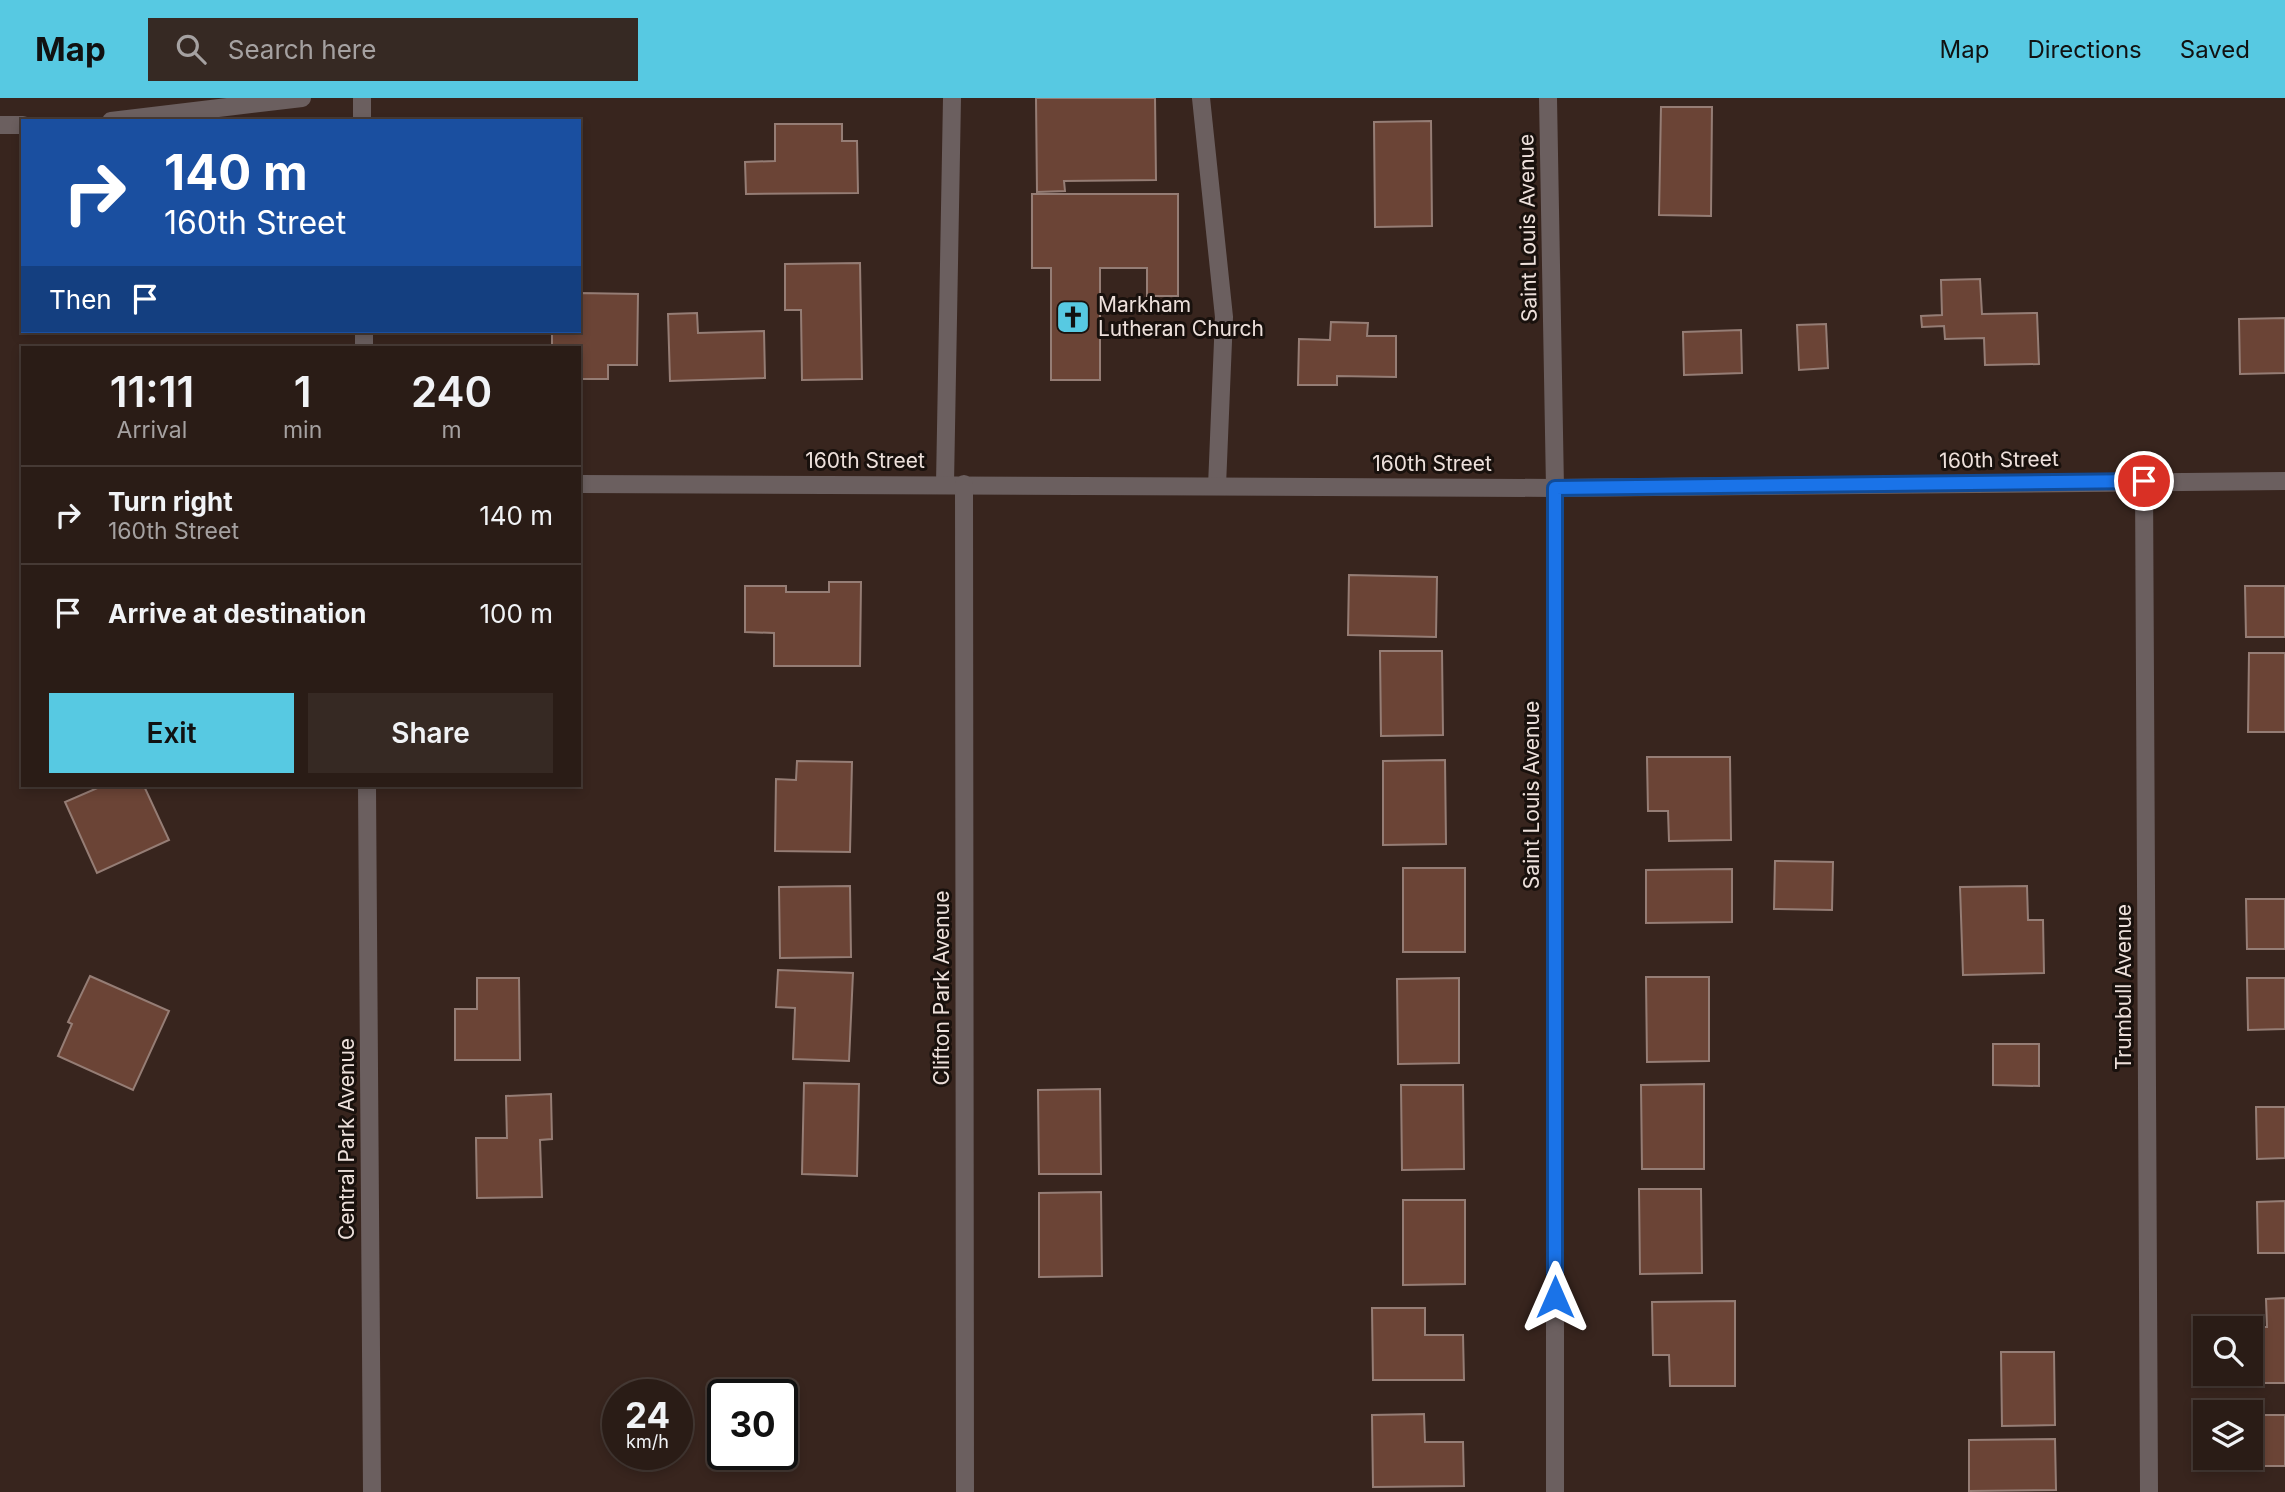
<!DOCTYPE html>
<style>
:root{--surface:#2a1c16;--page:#362923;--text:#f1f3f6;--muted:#a5a1a1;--line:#463a35;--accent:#57c9e2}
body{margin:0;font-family:Inter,sans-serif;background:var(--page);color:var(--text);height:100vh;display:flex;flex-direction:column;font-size:26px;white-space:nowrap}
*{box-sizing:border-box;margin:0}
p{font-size:23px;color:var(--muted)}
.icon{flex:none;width:38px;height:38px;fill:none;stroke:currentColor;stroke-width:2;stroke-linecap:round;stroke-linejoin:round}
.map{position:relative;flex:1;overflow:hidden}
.sheet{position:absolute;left:21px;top:248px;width:560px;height:441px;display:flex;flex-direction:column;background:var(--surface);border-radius:0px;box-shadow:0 4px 10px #0003,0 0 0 2px var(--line)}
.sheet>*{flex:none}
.top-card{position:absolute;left:21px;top:21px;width:560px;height:214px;border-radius:0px;box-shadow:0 4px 10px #0003,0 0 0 2px var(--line);background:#1a4fa0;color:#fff;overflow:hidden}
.buttons{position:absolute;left:2193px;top:1218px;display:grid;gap:14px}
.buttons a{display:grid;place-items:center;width:70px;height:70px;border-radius:0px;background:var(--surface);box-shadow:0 4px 10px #0003,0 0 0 2px var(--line);font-size:35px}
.speed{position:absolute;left:602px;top:1281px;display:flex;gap:14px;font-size:35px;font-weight:700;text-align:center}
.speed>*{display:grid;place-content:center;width:91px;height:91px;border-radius:50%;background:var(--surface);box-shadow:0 4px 10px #0003,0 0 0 2px var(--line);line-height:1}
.speed small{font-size:18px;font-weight:400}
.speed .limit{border:4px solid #111;border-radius:10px;background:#fff;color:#111}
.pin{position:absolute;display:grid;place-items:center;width:60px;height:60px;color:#fff;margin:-30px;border:4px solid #fff;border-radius:50%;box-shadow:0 2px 7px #0007}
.me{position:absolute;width:77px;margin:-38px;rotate:0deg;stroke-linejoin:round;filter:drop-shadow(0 0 5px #0008)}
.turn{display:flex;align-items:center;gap:24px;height:147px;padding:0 28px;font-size:32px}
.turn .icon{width:91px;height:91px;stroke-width:2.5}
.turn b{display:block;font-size:49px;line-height:60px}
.then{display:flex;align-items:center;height:66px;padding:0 28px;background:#0003;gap:14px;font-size:26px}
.eta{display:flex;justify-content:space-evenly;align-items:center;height:119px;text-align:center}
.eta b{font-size:42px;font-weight:600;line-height:49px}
.cta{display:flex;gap:14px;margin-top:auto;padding:14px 28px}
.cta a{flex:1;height:80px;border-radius:0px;background:var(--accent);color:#111;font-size:28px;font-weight:600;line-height:80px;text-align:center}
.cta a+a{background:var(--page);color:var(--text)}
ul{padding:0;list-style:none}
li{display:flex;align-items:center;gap:21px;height:98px;padding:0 28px;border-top:2px solid var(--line)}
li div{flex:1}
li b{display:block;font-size:26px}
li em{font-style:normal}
header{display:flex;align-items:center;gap:42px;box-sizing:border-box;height:98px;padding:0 35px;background:var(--accent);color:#111}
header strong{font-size:33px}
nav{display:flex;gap:38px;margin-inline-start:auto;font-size:24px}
.search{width:490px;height:63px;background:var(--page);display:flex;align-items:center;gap:18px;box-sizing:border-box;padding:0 24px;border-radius:0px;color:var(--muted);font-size:26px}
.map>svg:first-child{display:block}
.building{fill:#6b4436;stroke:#957d75;stroke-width:2}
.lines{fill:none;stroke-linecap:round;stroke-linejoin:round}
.service{stroke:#6b5f5f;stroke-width:18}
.minor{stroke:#6b5f5f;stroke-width:18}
.route-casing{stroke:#114b97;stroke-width:18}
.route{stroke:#1a73e8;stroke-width:12}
.labels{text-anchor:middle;stroke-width:6;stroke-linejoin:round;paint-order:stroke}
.street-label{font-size:21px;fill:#ede0db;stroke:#19110d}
.poi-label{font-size:21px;fill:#ede0db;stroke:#19110d;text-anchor:start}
</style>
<header>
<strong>Map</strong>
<div class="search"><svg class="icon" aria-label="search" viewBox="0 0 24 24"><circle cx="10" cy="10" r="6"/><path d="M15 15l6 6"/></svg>Search here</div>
<nav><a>Map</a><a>Directions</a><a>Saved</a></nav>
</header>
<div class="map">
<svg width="2285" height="1394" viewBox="0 0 2285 1394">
<rect width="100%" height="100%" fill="#38251e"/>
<g class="building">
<path d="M1036 0H1155L1156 82 1064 83 1065 93 1037 94Z"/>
<path d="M1661 9H1712L1711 118 1659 117Z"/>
<path d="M1431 23 1432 128 1375 129 1374 24Z"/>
<path d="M775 26H842V43H857L858 95 746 96 745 64 775 63Z"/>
<path d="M1032 96H1178V198H1147V170H1100V282H1051V170H1032Z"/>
<path d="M860 165 862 281 802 282 801 212H785V166Z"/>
<path d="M1980 181 1982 216 2037 215 2039 266 1985 267 1984 240 1945 241 1944 228 1922 229 1921 218 1942 217 1941 182Z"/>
<path d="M579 195 638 196 637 267H608V281H579V250H552V233H579Z"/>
<path d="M697 215 698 235 764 233 765 280 670 283 668 216Z"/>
<path d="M2285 220V275L2240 276 2239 221Z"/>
<path d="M1331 224 1368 225 1367 238H1396V279L1337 278V287H1298L1299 241 1330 242Z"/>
<path d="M1826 226 1828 270 1799 272 1797 227Z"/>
<path d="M1741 232 1742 275 1684 277 1683 234Z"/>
<path d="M1349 477 1437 479 1436 539 1348 537Z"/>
<path d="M829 484H861L860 568H774V535L745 534V488H786V494H829Z"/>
<path d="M2245 488H2285V539H2246Z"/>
<path d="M1380 553H1442L1443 637 1381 638Z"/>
<path d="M2249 555H2285V634H2248Z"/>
<path d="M1647 659H1730L1731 742 1669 743 1668 713H1648Z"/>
<path d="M1445 662 1446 746 1383 747V663Z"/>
<path d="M797 663 852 664 850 754 775 753 776 681 796 682Z"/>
<path d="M102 688H144L169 742 97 775 65 704Z"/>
<path d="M1775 763 1833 764 1832 812 1774 811Z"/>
<rect x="1403" y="770" width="62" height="84"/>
<path d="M1732 771V824L1646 825V772Z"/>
<path d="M850 788 851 859 780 860 779 789Z"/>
<path d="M2027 788 2028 822H2043L2044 875 1963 877 1960 789Z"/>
<path d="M2246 801H2285V851H2247Z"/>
<path d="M778 872 853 875 849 963 793 961 795 910 776 909Z"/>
<path d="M90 878 169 913 133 992 58 958 72 926 68 924Z"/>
<path d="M1646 879H1709V963L1647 964Z"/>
<path d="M477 880H519L520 962H455V911H477Z"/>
<path d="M1459 880V965L1398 966 1397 881Z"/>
<path d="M2247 880H2285V931L2248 932Z"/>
<path d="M1993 946H2039V988L1993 987Z"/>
<path d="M804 985 859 986 857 1078 802 1076Z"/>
<path d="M1704 986V1071H1642L1641 987Z"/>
<path d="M1401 987H1463L1464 1071 1402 1072Z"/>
<path d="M1100 991 1101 1076H1039L1038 992Z"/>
<path d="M551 996 552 1041 540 1042 542 1099 477 1100 476 1040H507L506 998Z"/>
<path d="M2256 1009H2285V1060L2257 1061Z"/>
<path d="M1639 1091H1701L1702 1175 1640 1176Z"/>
<path d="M1101 1094 1102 1178 1039 1179V1095Z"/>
<path d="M1403 1102H1465V1186L1403 1187Z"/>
<path d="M2285 1103V1155H2258L2257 1104Z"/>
<path d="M2285 1200V1285H2251L2250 1229H2267L2266 1201Z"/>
<path d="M1735 1203V1288H1670L1669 1257H1653L1652 1204Z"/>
<path d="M1372 1210H1425V1237H1463L1464 1282H1373Z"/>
<path d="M2001 1254H2054L2055 1327 2002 1328Z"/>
<path d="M1424 1316 1425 1344H1463L1464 1388 1373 1389 1372 1317Z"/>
<path d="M2258 1317H2285V1368H2259Z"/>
<path d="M2055 1341 2056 1392 1969 1393V1342Z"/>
</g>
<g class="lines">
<g class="service">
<path d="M1201 0 1224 219 1217 388"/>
<path d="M945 386 952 0"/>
</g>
<g class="minor">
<path d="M362 0V23"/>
<path d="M1548 0 1555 390V1394"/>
<path d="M111 23 302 0"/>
<path d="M0 27H23"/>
<path d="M364 233V250"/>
<path d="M2144 383 2149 1394"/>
<path d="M579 386 1555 390 2285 383"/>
<path d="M964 386 965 1394"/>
<path d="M367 688 372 1394"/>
</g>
</g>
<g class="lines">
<g class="route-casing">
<path id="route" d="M1555 1199V390L2144 383"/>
</g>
<use href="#route" class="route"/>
</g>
<defs>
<g id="church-square" transform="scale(1.75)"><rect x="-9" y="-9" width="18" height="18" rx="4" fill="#57c9e2" stroke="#19110d"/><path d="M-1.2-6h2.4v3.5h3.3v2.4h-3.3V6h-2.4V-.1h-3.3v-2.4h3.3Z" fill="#111"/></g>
</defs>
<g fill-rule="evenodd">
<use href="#church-square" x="1073" y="219"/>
</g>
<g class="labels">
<g class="street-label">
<text transform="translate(1528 130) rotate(-91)" y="7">Saint Louis Avenue</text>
<text transform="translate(1999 362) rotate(-1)" y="7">160th Street</text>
<text x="865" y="370">160th Street</text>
<text x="1432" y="373">160th Street</text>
<text transform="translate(1532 697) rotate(-90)" y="7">Saint Louis Avenue</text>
<text transform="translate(2124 889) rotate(-90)" y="7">Trumbull Avenue</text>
<text transform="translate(942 890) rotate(-90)" y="7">Clifton Park Avenue</text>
<text transform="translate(347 1041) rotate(-90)" y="7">Central Park Avenue</text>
</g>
<g class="poi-label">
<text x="1098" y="214">Markham<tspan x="1098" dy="24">Lutheran Church</tspan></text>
</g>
</g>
</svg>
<div class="buttons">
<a><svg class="icon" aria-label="search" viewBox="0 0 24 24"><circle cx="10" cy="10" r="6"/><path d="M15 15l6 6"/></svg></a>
<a><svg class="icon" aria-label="layers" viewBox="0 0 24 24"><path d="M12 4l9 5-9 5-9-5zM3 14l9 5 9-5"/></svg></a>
</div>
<div class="speed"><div>24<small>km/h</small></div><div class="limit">30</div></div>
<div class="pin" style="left:2144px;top:383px;background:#d93025"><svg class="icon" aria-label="arrive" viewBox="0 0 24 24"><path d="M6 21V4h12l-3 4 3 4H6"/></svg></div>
<svg class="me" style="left:1555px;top:1199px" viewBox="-20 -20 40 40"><path d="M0-17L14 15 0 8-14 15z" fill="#1a73e8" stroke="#fff" stroke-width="4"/></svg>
<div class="top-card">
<div class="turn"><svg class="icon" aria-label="right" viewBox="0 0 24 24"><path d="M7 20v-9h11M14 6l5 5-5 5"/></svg><div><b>140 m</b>160th Street</div></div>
<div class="then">Then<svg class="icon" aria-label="arrive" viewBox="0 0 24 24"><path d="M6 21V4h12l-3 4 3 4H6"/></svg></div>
</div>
<section class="sheet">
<div class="eta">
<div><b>11:11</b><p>Arrival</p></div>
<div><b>1</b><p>min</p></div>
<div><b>240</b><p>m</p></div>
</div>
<ul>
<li><svg class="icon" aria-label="right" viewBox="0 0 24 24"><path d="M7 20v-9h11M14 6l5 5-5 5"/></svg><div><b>Turn right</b><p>160th Street</p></div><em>140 m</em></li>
<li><svg class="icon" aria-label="arrive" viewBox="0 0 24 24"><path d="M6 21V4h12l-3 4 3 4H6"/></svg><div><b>Arrive at destination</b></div><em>100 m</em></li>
</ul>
<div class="cta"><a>Exit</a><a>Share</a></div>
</section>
</div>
